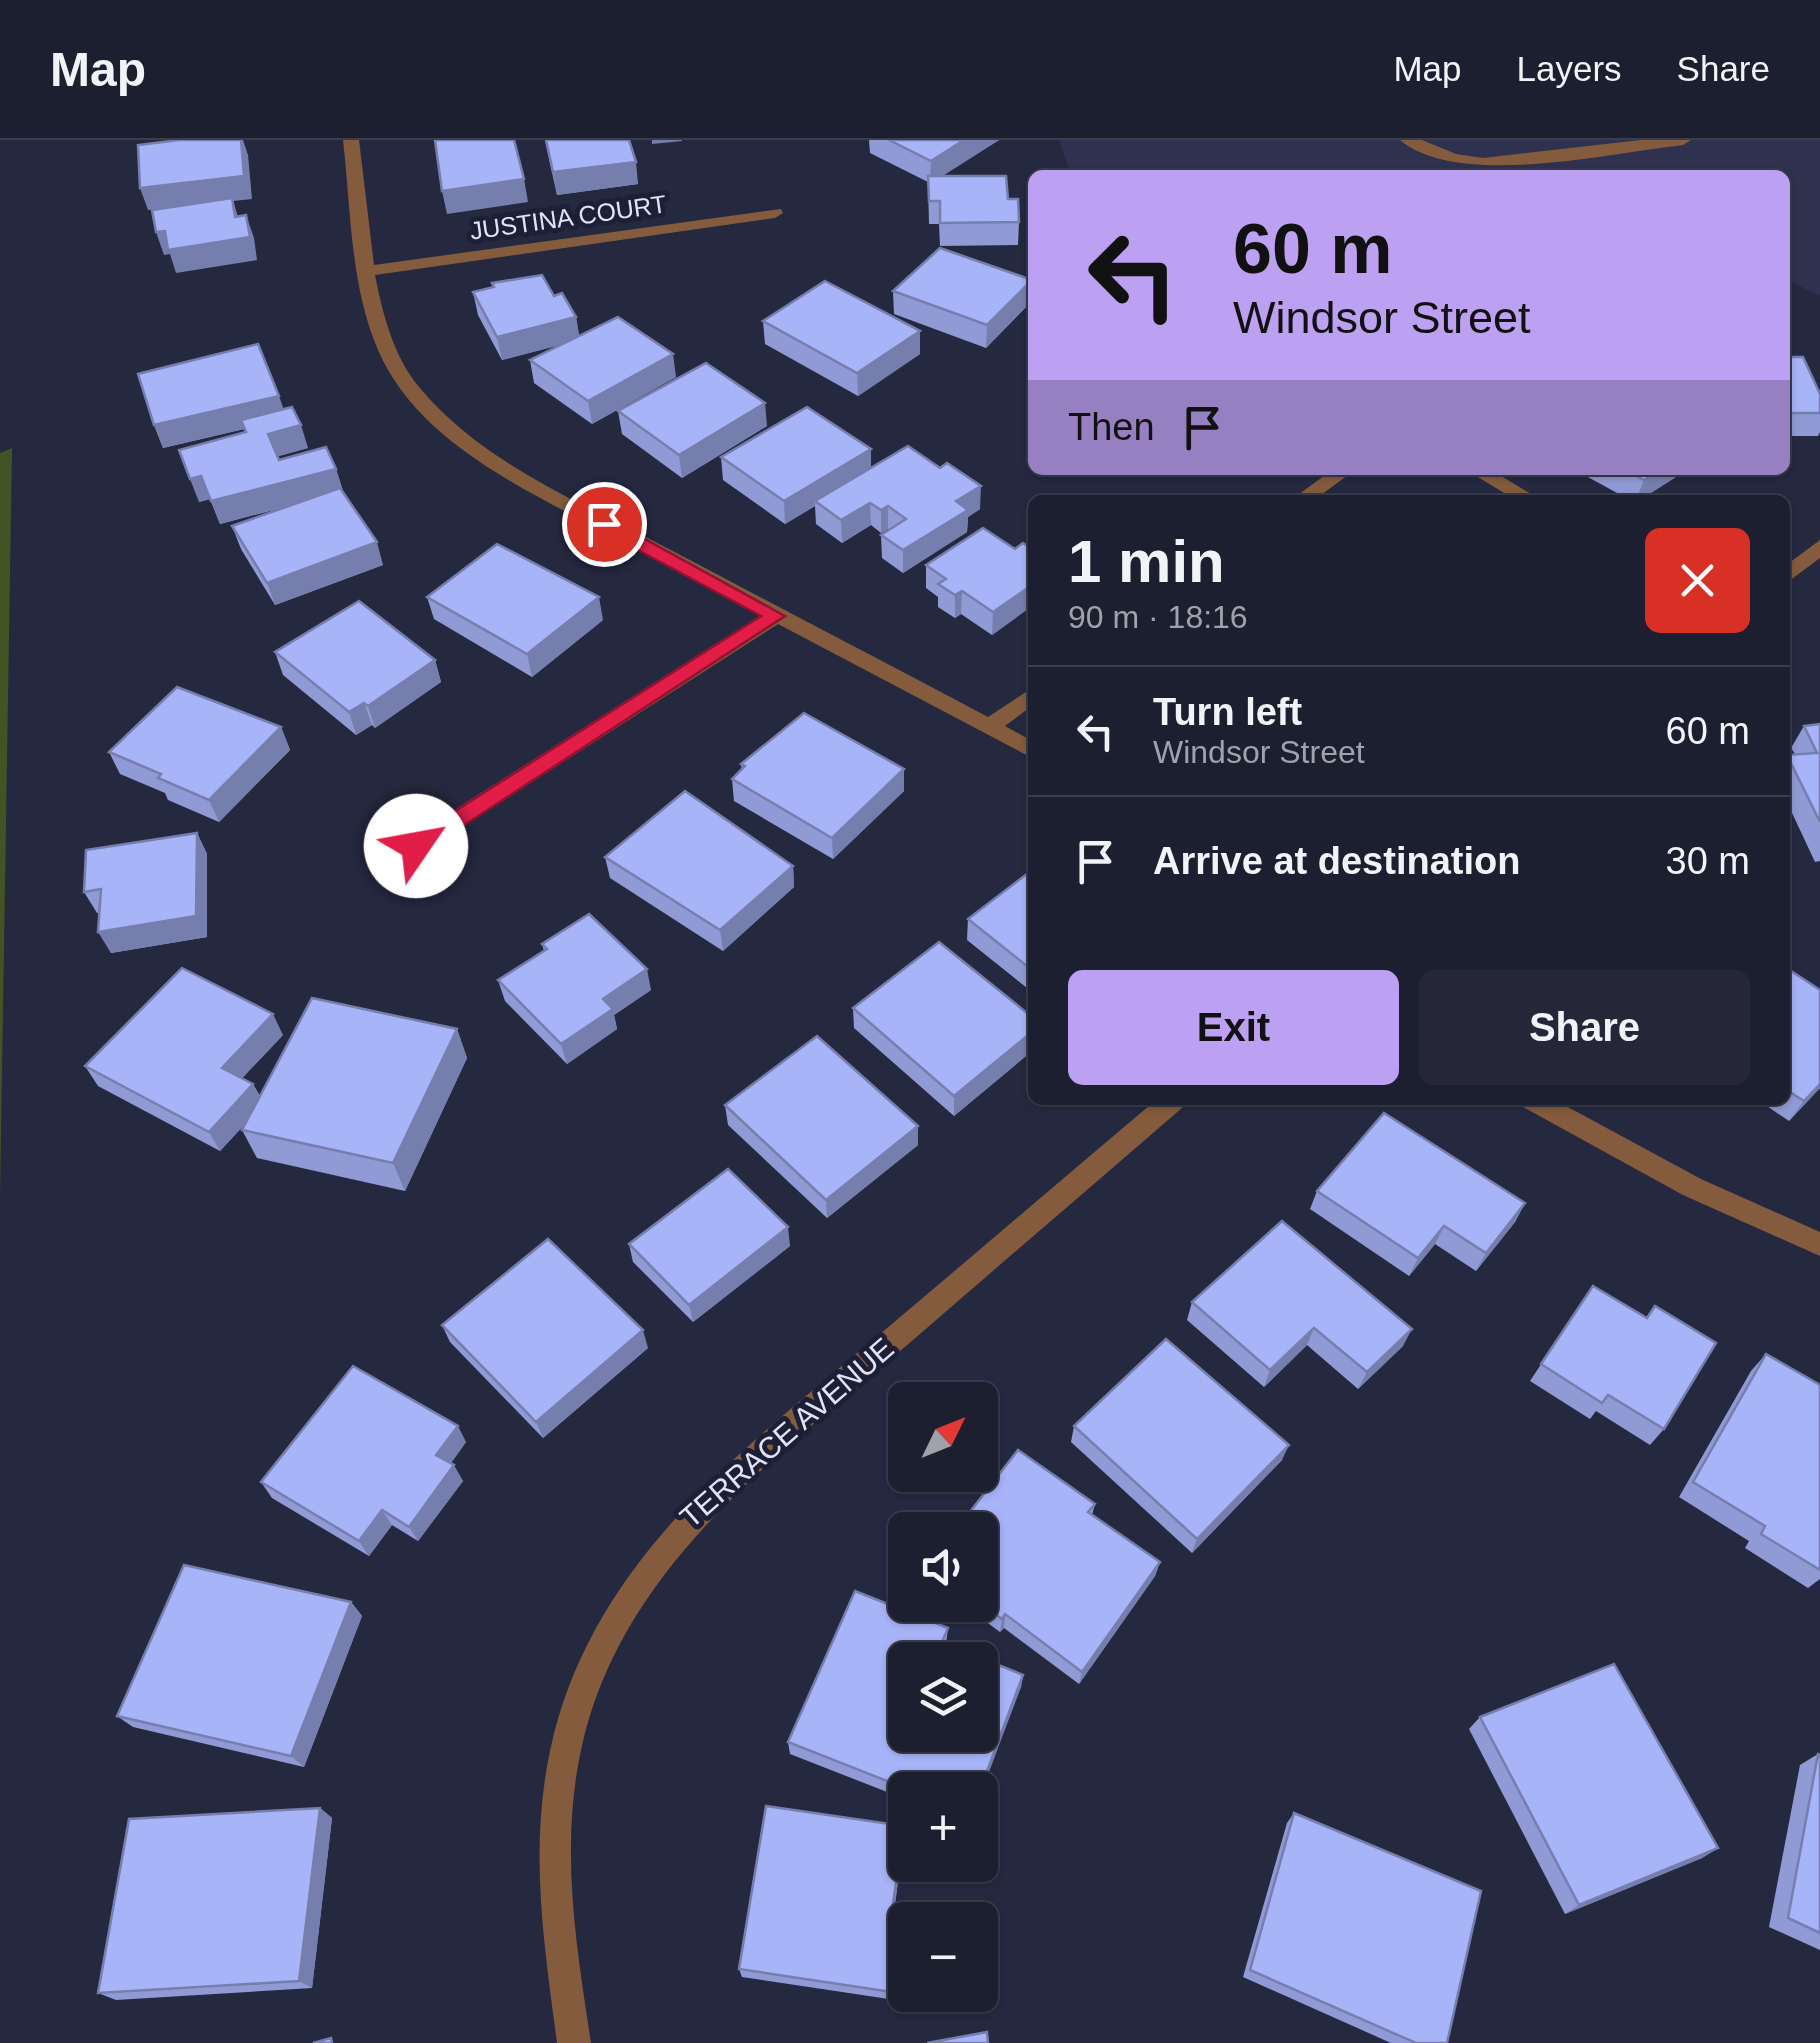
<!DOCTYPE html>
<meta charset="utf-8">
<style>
:root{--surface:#1c1f30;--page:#252738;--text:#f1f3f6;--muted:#a0a2ab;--line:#3a3d4c;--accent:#bca0f2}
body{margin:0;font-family:Helvetica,sans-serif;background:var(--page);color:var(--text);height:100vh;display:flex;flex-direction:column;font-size:38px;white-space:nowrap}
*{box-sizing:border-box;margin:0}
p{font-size:32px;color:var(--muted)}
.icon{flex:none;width:55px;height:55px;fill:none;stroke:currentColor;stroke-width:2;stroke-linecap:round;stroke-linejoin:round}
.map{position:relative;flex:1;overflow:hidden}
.side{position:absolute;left:1028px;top:355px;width:762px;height:610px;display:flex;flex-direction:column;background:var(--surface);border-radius:15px;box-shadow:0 2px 8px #0004,0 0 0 2px var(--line)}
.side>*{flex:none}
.top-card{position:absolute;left:1028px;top:30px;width:762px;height:305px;border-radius:15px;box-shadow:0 2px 8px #0004,0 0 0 2px var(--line);background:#bca0f2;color:#111;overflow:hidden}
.needle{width:65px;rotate:47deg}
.fabs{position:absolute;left:888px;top:1242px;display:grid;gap:20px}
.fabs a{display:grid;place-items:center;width:110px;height:110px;border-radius:15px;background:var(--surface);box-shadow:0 2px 8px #0004,0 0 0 2px var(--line);font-size:50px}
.pin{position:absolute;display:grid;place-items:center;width:85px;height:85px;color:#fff;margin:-42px;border:5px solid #fff;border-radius:50%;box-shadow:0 2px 10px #0007}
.me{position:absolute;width:110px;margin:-55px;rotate:57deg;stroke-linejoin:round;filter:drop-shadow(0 0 8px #0008)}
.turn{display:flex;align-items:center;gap:35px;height:210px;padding:0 40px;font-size:45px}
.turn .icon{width:130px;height:130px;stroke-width:2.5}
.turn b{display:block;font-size:70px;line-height:85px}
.then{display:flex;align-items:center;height:95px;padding:0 40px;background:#0003;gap:20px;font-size:38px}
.round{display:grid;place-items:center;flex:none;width:105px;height:105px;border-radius:15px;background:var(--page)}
.overview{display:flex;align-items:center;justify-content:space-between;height:170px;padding:0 40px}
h1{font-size:60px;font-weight:700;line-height:75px}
.action{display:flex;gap:20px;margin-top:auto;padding:20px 40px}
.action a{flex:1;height:115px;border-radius:15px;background:var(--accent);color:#111;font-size:40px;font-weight:700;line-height:115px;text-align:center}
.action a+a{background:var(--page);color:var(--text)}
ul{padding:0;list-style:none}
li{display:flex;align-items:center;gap:30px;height:130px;padding:0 40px;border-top:2px solid var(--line)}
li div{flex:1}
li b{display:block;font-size:38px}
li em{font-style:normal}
header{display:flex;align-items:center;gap:60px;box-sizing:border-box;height:140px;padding:0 50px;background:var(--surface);border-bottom:2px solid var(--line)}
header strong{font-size:48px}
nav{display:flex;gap:55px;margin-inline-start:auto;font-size:35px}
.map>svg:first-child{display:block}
.built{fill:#2e324e}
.green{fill:#425423}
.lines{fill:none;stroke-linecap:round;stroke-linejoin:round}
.minor{fill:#845b3c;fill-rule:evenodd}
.wall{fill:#909bd5}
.shaded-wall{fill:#767eae}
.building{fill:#a8b4f8;stroke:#767eae;stroke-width:2.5;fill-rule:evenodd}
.route{fill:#e11d48;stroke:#92132f;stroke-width:2.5}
.labels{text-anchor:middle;stroke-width:10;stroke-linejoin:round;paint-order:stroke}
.far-street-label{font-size:25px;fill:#e1e4f3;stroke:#1c1f35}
.street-label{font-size:30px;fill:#e1e4f3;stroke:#1c1f35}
</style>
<header>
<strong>Map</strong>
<nav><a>Map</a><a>Layers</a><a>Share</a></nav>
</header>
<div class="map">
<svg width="1820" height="1903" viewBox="0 0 1820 1903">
<rect width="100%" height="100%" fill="#252940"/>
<path class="built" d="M1059 0H1820V156L1785 139V35H1071Z"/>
<path class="green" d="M12 308 0 1057V313Z"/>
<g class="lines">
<g class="minor">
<path d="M343 0H359L374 125 781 69 783 73 775 78 375 135C383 175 393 215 419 247 482 323 581 363 665 407 773 464 880 520 988 577L1032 548V566L1005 586 1032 601V618L778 484 423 712H407L404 706 407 700 761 475C709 448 658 420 606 393 524 349 417 301 378 210 350 145 351 69 343 0Z"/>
<path d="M1400 0H1422L1456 14 1483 18 1641 0H1691L1683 5C1610 13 1458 49 1400 0Z"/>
<path d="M1332 330H1355L1314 360H1291Z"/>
<path d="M1466 330H1491L1541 360H1516Z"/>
<path d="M1820 400V418L1785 444V426Z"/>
<path d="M1156 960H1187L1183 967C1093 1045 1003 1122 913 1200 780 1314 620 1427 581 1610 560 1709 576 1804 591 1903H557C544 1804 529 1710 550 1611 590 1421 746 1307 886 1189 976 1113 1066 1036 1156 960Z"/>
<path d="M1519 960H1555L1701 1039 1820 1092V1116L1683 1055 1523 967Z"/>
</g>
</g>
<g class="wall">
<path d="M545 0H629L638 44 557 55Z"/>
<path d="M869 0H999L942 36 1008 59 1019 82 1018 105 940 106 939 84H929L928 42 870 13Z"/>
<path d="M492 143 554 156 576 177 579 196 676 237 592 284 534 243 530 220 562 204 502 220 478 175 473 152 493 147Z"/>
<path d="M893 151 1030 163 986 208 894 174Z"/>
<path d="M763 181 920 214 858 256 765 204Z"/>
<path d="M1785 217 1820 254V292L1818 296H1785Z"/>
<path d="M283 269 308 308 278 316 279 320 336 329 343 351 383 425 275 465 241 409 232 386 289 366 220 384 210 359 199 362 245 292 244 289 163 308 154 285Z"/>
<path d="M618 271 767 286 682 338 622 294Z"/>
<path d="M871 309V328L980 369 968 377 967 392 903 433 882 418 881 395 889 390 888 389 881 393 871 385 842 403 816 384 815 366 785 384 723 340 721 317Z"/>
<path d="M1575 330H1684L1682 333 1640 360H1630Z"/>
<path d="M1015 409H1032V466L992 495 961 474 955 478 938 467V457L926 448V425Z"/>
<path d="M427 457 603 480 532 537 434 479Z"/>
<path d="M275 512 435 520 441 542 375 588 372 585 356 595 283 535Z"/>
<path d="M1820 584V721L1815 722 1785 658V618L1787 615 1795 614 1791 608 1804 586Z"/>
<path d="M281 587 290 610 219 682 168 660 165 653 120 634 109 612Z"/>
<path d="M741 624 904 651 833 719 734 661 732 639 742 630Z"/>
<path d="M197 693 207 714V797L111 813 100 773H97L84 752Z"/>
<path d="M605 717 793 726 794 747 723 811 610 738Z"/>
<path d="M1032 730V852L967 800 968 779Z"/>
<path d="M542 804 651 850 614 875 617 889 567 924 505 861 498 840 544 811Z"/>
<path d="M1785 827 1820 948 1789 981 1758 960H1785Z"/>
<path d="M853 868 1032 877V911L954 976 854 888Z"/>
<path d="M457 889 467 918 405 1051 257 1018 242 990 244 985 220 1011 98 946 85 926 283 895 242 938 253 944 260 956Z"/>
<path d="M725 965 918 1005 827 1078 728 985Z"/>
<path d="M1317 1051 1525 1063 1515 1082 1476 1131 1435 1104 1409 1136 1310 1069Z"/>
<path d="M629 1104 790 1106 693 1182 633 1122Z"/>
<path d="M1593 1146 1646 1178 1655 1166 1664 1289 1650 1305 1596 1271 1590 1279 1530 1241Z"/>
<path d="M1192 1162 1403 1206 1358 1249 1307 1205 1264 1247 1187 1180Z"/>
<path d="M442 1185 648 1208 543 1298 450 1202Z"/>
<path d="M1766 1214 1820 1245V1439L1808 1448 1745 1408 1749 1401 1679 1357 1751 1231Z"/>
<path d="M1074 1286 1282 1320 1192 1413 1071 1302Z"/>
<path d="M466 1302 451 1323 463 1341 418 1401 392 1385 369 1416 272 1358 261 1342Z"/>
<path d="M1095 1364 1092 1375 1160 1422 1155 1436 1079 1544 1004 1488 1000 1492 963 1465H980V1390Z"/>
<path d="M351 1462 362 1476 304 1627 133 1587 117 1576Z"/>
<path d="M948 1488 946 1504 1023 1535 1021 1547 980 1650H905V1659L790 1614 788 1602Z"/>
<path d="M1480 1577 1718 1708 1702 1718 1565 1774 1469 1589Z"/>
<path d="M1818 1614 1820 1615V1810L1769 1787 1800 1625Z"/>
<path d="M320 1668 332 1678 312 1848 116 1860 98 1853Z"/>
<path d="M1294 1673 1447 1903H1391L1243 1837 1287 1683Z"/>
<path d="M904 1696 895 1764 905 1780V1855H964L962 1870 742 1837 739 1829Z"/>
</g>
<g class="shaded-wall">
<path d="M241 0H243L248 15 252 59 233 61 239 80 246 75 254 98 257 120 176 133 170 114 164 115 156 92 235 77 232 61 148 70 140 48Z"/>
<path d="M652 0H682V1L652 4Z"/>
<path d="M964 0H999L930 44 931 21Z"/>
<path d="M636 22 638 44 557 55 553 32Z"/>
<path d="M524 39 528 62 447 74 442 51Z"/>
<path d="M1032 140 1030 163 986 208 987 185Z"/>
<path d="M576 177 580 200 502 220 497 197Z"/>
<path d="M920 191V214L858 256 857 233Z"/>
<path d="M673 214 676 237 592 284 588 261Z"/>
<path d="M279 256 287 279 163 308 154 285Z"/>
<path d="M765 263 767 286 682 338 679 315Z"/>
<path d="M301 285 308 308 276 317 268 294Z"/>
<path d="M871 309V332L815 361V366L785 384 784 361Z"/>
<path d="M336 329 343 351 220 384 211 361Z"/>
<path d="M1660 330H1684L1682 333 1640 360H1636L1644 340Z"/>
<path d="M201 336 210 359 199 362 190 339Z"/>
<path d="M981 346 980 369 968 377 967 392 903 433V410L956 361Z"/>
<path d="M870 363 871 385 842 403 841 380Z"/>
<path d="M888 366V389L881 393V370Z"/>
<path d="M377 402 383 425 275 465 267 443Z"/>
<path d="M1032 445V466L992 495 993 472Z"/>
<path d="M962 451 961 474 955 478V455Z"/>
<path d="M599 457 603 480 532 537 527 514Z"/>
<path d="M435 520 441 542 375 588 368 566Z"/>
<path d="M364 563 372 585 356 595 349 572Z"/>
<path d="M281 587 290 610 219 682 209 660Z"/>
<path d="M904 629V651L833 719 832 698Z"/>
<path d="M197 693 207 714V797L111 813 98 792Z"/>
<path d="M793 726 794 747 723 811 720 790Z"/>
<path d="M647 829 651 850 614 875 617 889 567 924 561 904 603 859Z"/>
<path d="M273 874 283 895 233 948 222 928Z"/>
<path d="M457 889 467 918 405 1051 393 1023Z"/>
<path d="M1032 892V911L954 976V956Z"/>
<path d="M253 944 264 964 220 1011 209 992Z"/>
<path d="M1820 944V948L1789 981 1804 961Z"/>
<path d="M918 986V1005L827 1078 826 1060Z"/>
<path d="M1525 1063 1515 1082 1476 1131 1486 1113Z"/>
<path d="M1444 1086 1435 1104 1409 1136 1418 1118Z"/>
<path d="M788 1087 790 1106 693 1182 689 1165Z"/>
<path d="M1314 1188 1307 1205 1264 1247 1270 1230Z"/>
<path d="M1412 1189 1403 1206 1358 1249 1367 1232Z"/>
<path d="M643 1190 648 1208 543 1298 536 1282Z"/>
<path d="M458 1286 466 1302 445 1331 436 1315Z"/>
<path d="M1289 1305 1282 1320 1192 1413 1197 1399Z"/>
<path d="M454 1325 463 1341 418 1401 409 1387Z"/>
<path d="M382 1370 392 1385 369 1416 359 1401Z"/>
<path d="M1160 1422 1155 1436 1079 1544 1082 1532Z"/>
<path d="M351 1462 362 1476 304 1627 291 1616Z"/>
<path d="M1005 1474 1004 1488 1000 1492 1002 1479Z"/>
<path d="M1023 1535 1021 1547 980 1656V1650Z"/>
<path d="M320 1668 332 1678 312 1848 299 1841Z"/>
<path d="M904 1686V1696L894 1772 893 1764Z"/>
<path d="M1718 1708 1702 1718 1565 1774 1579 1765Z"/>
</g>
<g class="building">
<path d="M179 0H241L244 36 140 48 138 5Z"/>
<path d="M435 0H514L524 39 442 51Z"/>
<path d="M546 0H629L636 22 553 32Z"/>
<path d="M889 0H964L931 21Z"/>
<path d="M928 36H1006L1008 59H1018L1019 82 940 83V61H929Z"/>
<path d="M232 58 235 77 246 75 250 97 168 110 165 91 156 92 152 70Z"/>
<path d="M940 108 1032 140 987 185 893 151Z"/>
<path d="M542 135 554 156 562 153 576 177 497 197 473 152 494 147 492 143Z"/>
<path d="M825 141 920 191 857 233 763 181Z"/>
<path d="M618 177 673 214 588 261 530 220Z"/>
<path d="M258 204 279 256 154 285 138 234Z"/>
<path d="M1785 217H1803L1820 254V273H1785Z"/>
<path d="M706 223 765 263 679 315 618 271Z"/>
<path d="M292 267 301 285 268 294 279 320 326 307 336 329 211 361 201 336 190 339 179 310 246 292 241 280Z"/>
<path d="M807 267 871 309 784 361 721 317Z"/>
<path d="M908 306 940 328 947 323 981 346 956 361 968 370 903 410 881 395 906 379 888 366 881 370 870 363 841 380 815 361Z"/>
<path d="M1626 330H1660L1644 340Z"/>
<path d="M340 348 377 402 267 443 232 386Z"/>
<path d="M983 388 1015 409 1023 403 1032 409V445L993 472 962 451 955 455 938 444 946 439 926 425Z"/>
<path d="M497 404 599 457 527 514 427 457Z"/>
<path d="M359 461 435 520 368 566 364 563 349 572 275 512Z"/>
<path d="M177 547 281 587 209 660 158 638 161 634 109 612Z"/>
<path d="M804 573 904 629 832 698 732 639 745 626 741 624Z"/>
<path d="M1820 584V682L1787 615 1817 613 1804 586Z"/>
<path d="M685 651 793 726 720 790 605 717Z"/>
<path d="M197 693 196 776 98 792 101 749 84 752 86 710Z"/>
<path d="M1032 730V830L968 779Z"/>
<path d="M589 774 647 829 603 859 613 869 561 904 498 840 547 809 542 804Z"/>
<path d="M939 802 1032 877V892L954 956 853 868Z"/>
<path d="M1785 827 1820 850V944L1804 961 1785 949Z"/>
<path d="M182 828 273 874 222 928 253 944 209 992 85 926Z"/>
<path d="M312 858 457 889 393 1023 242 990Z"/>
<path d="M817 896 918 986 826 1060 725 965Z"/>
<path d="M1384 973 1525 1063 1486 1113 1444 1086 1418 1118 1317 1051Z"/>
<path d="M728 1029 788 1087 689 1165 629 1104Z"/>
<path d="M1282 1081 1412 1189 1367 1232 1314 1188 1270 1230 1192 1162Z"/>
<path d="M548 1099 643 1190 536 1282 442 1185Z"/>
<path d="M1593 1146 1647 1178 1655 1166 1716 1203 1664 1289 1608 1255 1602 1263 1541 1224Z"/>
<path d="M1166 1199 1289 1305 1197 1399 1074 1286Z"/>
<path d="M1766 1214 1820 1245V1430L1761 1394 1765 1386 1693 1342Z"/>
<path d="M353 1226 458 1286 436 1315 454 1325 409 1387 382 1370 359 1401 261 1342Z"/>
<path d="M1018 1310 1095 1364 1088 1372 1160 1422 1082 1532 1005 1474 1002 1479 980 1463V1390H956Z"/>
<path d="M184 1425 351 1462 291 1616 117 1576Z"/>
<path d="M855 1451 948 1488 942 1502 1023 1535 980 1650H910L788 1602ZM905 1520H980V1595H905Z"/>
<path d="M1614 1524 1718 1708 1579 1765 1480 1577Z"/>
<path d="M1818 1614 1820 1615V1793L1788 1778Z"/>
<path d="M766 1666 904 1686 893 1764 973 1775 972 1780H905V1854L739 1829Z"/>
<path d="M320 1668 299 1841 98 1853 129 1679Z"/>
<path d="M1294 1673 1481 1751 1447 1903H1416L1250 1830Z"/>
<path d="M911 1855H964L963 1863Z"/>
<path d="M987 1892 988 1903H927Z"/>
<path d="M331 1898 332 1903H313Z"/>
</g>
<path class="route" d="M597 380H610L785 476 423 712H408V701L761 476 597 388Z"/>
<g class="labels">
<g class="far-street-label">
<text transform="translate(568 77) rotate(-8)" y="9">JUSTINA COURT</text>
</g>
<g class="street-label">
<text transform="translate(787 1293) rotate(-41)" y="10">TERRACE AVENUE</text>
</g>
</g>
</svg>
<div class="fabs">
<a><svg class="needle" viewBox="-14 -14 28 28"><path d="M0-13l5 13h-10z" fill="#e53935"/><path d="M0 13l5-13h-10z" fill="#a0a2ab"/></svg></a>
<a><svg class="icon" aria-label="sound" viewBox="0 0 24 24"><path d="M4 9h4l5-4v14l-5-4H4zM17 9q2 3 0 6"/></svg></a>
<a><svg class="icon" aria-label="layers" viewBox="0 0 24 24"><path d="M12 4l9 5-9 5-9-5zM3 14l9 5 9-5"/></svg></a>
<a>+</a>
<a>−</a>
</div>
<div class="pin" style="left:604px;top:384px;background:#d93025"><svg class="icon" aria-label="arrive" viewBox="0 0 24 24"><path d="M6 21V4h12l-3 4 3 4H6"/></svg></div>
<svg class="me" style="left:416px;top:706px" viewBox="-20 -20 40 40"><circle r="19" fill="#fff"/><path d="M0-13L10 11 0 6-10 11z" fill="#e11d48"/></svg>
<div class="top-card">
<div class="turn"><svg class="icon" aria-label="left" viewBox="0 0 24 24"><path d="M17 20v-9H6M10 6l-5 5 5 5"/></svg><div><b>60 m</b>Windsor Street</div></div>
<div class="then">Then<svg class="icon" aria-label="arrive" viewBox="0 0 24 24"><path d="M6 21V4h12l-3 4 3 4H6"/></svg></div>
</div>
<section class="side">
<div class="overview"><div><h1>1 min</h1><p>90 m · 18:16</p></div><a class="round" style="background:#d93025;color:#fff"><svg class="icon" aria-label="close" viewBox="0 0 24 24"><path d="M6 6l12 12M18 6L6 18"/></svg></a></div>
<ul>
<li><svg class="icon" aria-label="left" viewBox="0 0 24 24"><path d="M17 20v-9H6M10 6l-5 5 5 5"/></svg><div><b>Turn left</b><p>Windsor Street</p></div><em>60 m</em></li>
<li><svg class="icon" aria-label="arrive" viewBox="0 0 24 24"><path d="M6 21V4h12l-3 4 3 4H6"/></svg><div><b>Arrive at destination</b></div><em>30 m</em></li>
</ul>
<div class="action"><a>Exit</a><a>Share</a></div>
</section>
</div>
